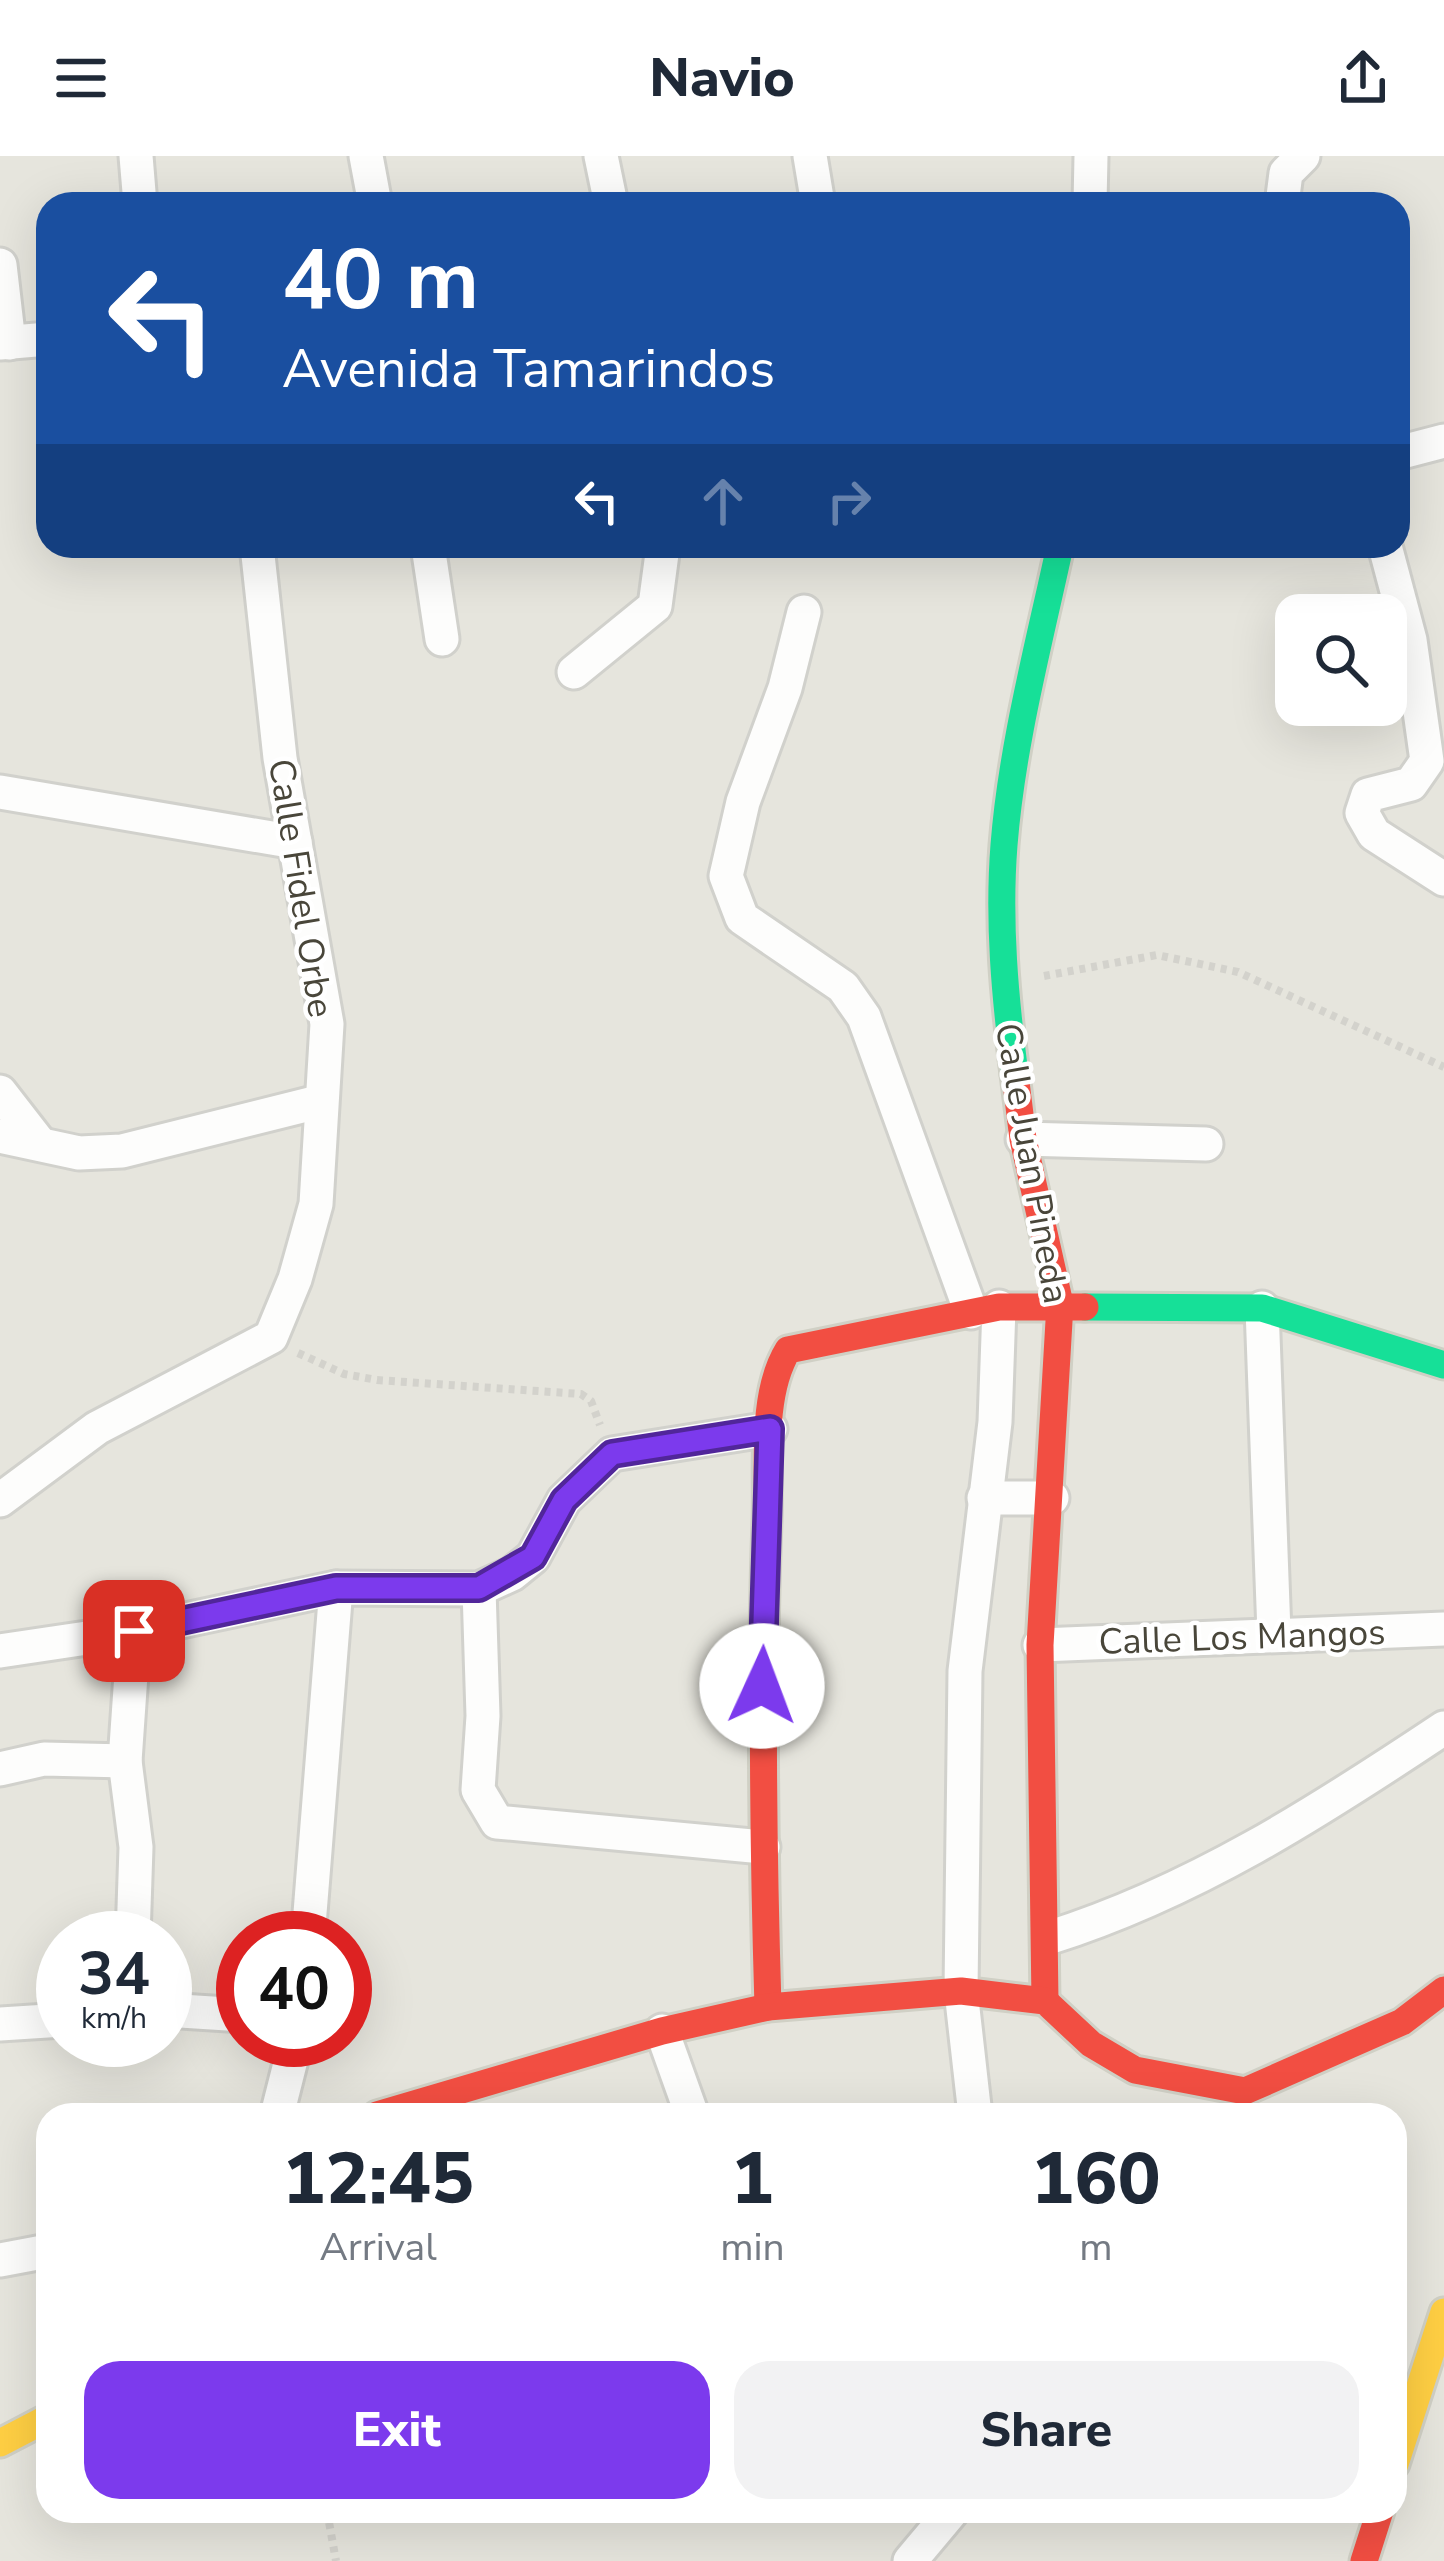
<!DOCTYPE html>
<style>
:root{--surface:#fff;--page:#f2f2f3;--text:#1f2937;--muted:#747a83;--accent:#7c3aed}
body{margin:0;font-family:"Nunito Sans",sans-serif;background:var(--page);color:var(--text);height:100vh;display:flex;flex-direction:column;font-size:45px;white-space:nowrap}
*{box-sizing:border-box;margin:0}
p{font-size:39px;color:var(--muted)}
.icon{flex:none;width:66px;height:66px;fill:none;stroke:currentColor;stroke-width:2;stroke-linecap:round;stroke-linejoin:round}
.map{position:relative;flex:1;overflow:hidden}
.sheet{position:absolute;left:36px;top:1947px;width:1371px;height:420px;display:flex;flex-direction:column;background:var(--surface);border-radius:36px;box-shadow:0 12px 48px #0002}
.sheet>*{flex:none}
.top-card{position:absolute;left:36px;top:36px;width:1374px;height:366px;border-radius:36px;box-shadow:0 12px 48px #0002;background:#1a4fa0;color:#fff;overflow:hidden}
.buttons{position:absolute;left:1275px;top:438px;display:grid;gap:24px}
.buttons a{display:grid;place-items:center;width:132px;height:132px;border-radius:24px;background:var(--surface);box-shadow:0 12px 48px #0002;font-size:60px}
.speed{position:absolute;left:36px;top:1755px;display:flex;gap:24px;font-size:60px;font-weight:700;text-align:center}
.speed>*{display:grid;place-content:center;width:156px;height:156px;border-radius:50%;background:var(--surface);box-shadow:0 12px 48px #0002;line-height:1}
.speed small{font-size:30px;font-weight:400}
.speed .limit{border:18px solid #d22;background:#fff;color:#111}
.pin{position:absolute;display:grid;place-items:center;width:102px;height:102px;color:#fff;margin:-51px;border-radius:24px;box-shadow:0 6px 18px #0006}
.me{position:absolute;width:132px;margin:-66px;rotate:2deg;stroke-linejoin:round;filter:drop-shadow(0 0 9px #0008)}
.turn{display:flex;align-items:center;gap:42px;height:252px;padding:0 48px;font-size:54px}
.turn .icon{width:156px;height:156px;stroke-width:2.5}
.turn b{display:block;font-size:84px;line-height:102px}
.lanes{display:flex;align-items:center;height:114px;padding:0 48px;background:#0003;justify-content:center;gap:60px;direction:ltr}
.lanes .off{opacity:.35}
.eta{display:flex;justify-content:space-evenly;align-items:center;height:204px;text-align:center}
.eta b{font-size:72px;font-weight:800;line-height:84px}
.action{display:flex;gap:24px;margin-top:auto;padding:24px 48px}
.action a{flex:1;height:138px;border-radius:36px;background:var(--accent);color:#fff;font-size:48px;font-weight:800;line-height:138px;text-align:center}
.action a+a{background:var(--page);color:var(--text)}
header{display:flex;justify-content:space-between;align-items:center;height:156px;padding:0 48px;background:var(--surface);font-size:54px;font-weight:800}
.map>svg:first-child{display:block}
.residential{fill:#e6e5dd;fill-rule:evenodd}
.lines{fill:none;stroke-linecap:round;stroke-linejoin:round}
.street-casing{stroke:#d1d1cc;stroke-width:39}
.fast-casing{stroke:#d0d0c5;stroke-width:33}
.slow-casing{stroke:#d0d0c5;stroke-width:33}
.jam-casing{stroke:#d0d0c5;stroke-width:33}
.path{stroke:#d3d2cc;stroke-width:8;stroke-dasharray:6 6;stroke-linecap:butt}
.street{stroke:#fdfdfc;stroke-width:33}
.fast{stroke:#16e098;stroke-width:27}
.slow{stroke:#ffcf43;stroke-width:27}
.jam{stroke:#f24e42;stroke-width:27}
.route-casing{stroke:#51269a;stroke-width:30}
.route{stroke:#7c3aed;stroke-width:21}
.labels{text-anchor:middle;stroke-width:9;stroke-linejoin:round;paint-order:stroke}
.street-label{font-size:36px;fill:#49463a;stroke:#fff}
</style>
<header><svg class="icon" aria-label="menu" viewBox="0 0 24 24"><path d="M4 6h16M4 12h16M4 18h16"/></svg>Navio<svg class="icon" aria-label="share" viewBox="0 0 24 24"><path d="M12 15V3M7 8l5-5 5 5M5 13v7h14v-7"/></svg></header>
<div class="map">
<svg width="1444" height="2405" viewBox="0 0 1444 2405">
<rect width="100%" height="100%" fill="#f3f3ee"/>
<path class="residential" d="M0 0H1444V2405H0ZM48 48H1398V390H48ZM1296 459H1386V549H1296ZM63 1782H165V1884H63ZM243 1782H345V1884H243ZM48 1959H1395V2355H48Z"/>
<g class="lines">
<g class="street-casing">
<g id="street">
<path d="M136 0 140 48"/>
<path d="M366 0 375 48"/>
<path d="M601 0 611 48"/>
<path d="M810 0 818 48"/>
<path d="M1090 48 1091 0"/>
<path d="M1282 48 1286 17 1303 0"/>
<path d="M0 109 9 187"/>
<path d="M0 187 48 183"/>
<path d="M1398 297 1444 285"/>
<path d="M428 390 442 483"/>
<path d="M1385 390 1410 484 1427 605 1411 628 1368 639 1362 657 1374 678 1444 723"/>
<path d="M804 456 785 532 743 646 726 720 742 762 843 831 864 861 971 1156"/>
<path d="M574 516 655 450 663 390"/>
<path d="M0 636 295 686"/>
<path d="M0 936 38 985"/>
<path d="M0 980 79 997 122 995 318 946"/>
<path d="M1023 983 1206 988"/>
<path d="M1262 1152 1274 1477"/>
<path d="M984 1342H1052"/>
<path d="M0 1344 97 1272 271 1181 295 1123 316 1048 327 868 280 602 257 390"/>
<path d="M479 1433 483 1560 478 1634 497 1666 763 1691"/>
<path d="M1040 1489 1444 1473"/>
<path d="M0 1495 134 1475 336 1432 479 1433 512 1418 533 1401 564 1344 612 1298 770 1273"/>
<path d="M0 1613 44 1603 125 1605"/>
<path d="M133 1782 136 1691 125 1605 134 1475"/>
<path d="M308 1782 336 1432"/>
<path d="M1048 1782C1194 1736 1318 1656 1444 1572"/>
<path d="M165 1854 243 1859"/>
<path d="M0 1868 63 1864"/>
<path d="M662 1875 692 1959"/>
<path d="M277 1959 296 1884"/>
<path d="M975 1959 961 1835 965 1515 995 1266 999 1151"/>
<path d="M0 2104 48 2095"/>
<path d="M910 2405 952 2355"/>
</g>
</g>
<g class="fast-casing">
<g id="fast">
<path d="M1015 918C1005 842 998 765 1004 689 1012 588 1039 488 1060 390"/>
<path d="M1085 1151 1262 1152 1444 1209"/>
</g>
</g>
<g class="slow-casing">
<g id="slow">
<path d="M0 2287 48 2262"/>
<path d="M1395 2308 1444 2156"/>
</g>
</g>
<g class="jam-casing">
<g id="jam">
<path d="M1015 918 1023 983 1060 1148 1040 1489 1045 1845"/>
<path d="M768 1851C763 1688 761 1528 767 1365 769 1314 760 1239 788 1194L999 1151H1085"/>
<path d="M377 1959 662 1875 768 1851 961 1835 1045 1845 1091 1888 1135 1914 1245 1935 1402 1866 1444 1834"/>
<path d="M1364 2405 1380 2355"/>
</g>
</g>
<g class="path">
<path d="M1044 820 1157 799 1238 816 1444 911"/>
<path d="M298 1197 344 1218 377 1224 581 1238 591 1245 600 1269"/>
<path d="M327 2355 336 2405"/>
</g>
<use href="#street" class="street"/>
<use href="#fast" class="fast"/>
<use href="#slow" class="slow"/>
<use href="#jam" class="jam"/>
</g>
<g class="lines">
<g class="route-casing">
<path id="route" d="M134 1475 336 1432H479L533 1401 564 1344 612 1298 770 1273 762 1530"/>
</g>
<use href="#route" class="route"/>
</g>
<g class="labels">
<g class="street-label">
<text transform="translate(302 732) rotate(81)" y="13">Calle Fidel Orbe</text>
<text transform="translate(1033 1007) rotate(80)" y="13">Calle Juan Pineda</text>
<text transform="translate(1242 1480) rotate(-2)" y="13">Calle Los Mangos</text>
</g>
</g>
</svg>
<div class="buttons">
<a><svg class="icon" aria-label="search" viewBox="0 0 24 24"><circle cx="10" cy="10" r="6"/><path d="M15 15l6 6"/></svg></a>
</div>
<div class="speed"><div>34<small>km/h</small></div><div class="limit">40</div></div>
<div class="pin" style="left:134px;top:1475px;background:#d93025"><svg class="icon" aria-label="arrive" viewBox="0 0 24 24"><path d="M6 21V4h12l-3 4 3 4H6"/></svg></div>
<svg class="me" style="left:762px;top:1530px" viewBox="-20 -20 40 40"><circle r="19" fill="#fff"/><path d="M0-13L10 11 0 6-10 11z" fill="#7c3aed"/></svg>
<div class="top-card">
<div class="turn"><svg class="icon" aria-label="left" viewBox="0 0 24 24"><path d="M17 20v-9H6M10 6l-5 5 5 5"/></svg><div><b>40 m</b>Avenida Tamarindos</div></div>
<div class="lanes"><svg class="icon" aria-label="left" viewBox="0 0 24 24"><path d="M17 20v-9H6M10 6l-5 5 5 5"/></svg><svg class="icon off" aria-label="ahead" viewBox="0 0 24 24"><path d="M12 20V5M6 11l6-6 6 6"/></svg><svg class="icon off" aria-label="right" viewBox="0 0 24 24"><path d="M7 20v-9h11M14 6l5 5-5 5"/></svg></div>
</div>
<section class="sheet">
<div class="eta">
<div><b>12:45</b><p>Arrival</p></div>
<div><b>1</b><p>min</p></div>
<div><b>160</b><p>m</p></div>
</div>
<div class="action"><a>Exit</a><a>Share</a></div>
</section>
</div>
